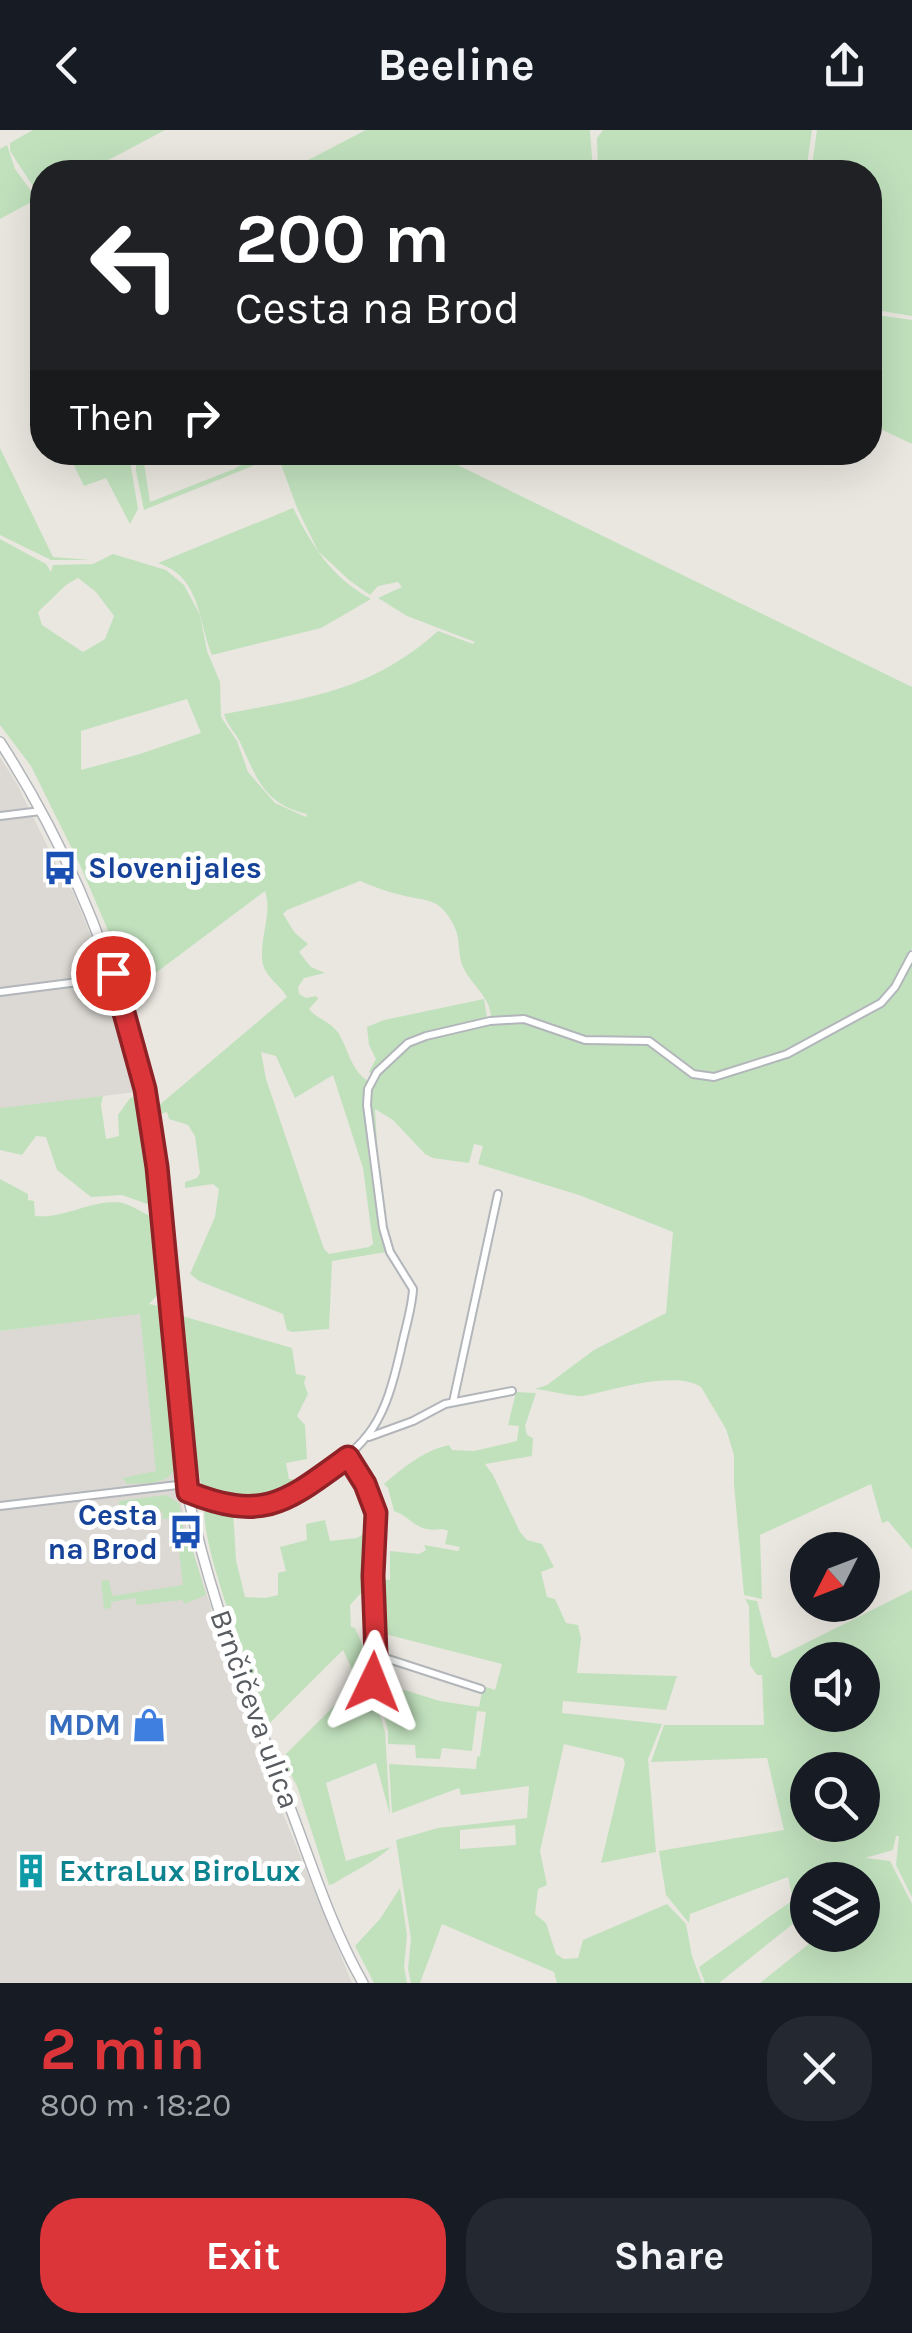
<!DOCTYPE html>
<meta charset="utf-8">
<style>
:root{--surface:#171b24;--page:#242831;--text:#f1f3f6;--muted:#9ea1a6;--accent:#db353a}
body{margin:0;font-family:Karla,sans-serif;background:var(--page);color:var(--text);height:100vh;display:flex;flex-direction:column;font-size:38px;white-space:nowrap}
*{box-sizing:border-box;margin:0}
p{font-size:32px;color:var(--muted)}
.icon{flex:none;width:55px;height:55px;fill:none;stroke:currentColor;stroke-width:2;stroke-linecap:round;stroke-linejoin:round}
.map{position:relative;height:1853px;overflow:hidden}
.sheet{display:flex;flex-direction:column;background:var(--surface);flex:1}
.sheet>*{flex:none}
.top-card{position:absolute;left:30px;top:30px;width:852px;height:305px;border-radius:40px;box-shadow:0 10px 40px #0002;background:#202124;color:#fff;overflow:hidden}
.needle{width:65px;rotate:228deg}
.fabs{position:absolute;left:790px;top:1402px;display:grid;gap:20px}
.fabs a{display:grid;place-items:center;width:90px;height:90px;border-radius:50%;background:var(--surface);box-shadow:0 10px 40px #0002;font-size:50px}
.pin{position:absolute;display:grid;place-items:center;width:85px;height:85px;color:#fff;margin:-42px;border:5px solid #fff;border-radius:50%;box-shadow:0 2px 10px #0007}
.me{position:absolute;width:110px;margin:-55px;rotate:2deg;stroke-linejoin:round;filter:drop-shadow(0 0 8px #0008)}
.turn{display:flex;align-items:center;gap:35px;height:210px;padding:0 40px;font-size:45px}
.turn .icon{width:130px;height:130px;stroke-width:2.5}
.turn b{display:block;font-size:70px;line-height:85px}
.then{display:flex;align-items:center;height:95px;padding:0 40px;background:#0003;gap:20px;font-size:38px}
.round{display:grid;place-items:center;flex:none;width:105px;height:105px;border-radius:40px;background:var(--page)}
.summary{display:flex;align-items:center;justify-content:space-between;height:170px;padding:0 40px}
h1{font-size:60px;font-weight:700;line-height:75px;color:var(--accent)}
.cta{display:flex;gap:20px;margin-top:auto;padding:20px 40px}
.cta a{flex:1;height:115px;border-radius:40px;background:var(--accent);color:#fff;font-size:40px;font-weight:700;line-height:115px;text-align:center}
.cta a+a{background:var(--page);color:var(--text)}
header{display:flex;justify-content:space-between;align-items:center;height:130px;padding:0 40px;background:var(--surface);font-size:45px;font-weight:700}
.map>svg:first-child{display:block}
.industrial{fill:#dcd9d4}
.green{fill:#c1e1bd;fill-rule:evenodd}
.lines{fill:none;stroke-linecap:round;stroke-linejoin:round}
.street-casing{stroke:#b2b6ba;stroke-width:10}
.secondary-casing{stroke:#b1b5ba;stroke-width:12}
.street{stroke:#fff;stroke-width:6}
.secondary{stroke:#fff;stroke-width:9}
.route-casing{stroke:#8e2226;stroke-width:25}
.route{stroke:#db353a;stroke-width:18}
.labels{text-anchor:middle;stroke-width:10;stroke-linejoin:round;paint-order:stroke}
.transit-label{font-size:30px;font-weight:bold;fill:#164399;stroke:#fff;text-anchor:start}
.street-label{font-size:30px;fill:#585c60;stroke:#fff}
.shop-label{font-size:30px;font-weight:bold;fill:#366cbe;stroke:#fff;text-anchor:end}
.culture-label{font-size:30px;font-weight:bold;fill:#0d838f;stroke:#fff;text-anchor:start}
</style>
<header><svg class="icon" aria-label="back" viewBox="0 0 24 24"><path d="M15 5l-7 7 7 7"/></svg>Beeline<svg class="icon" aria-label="share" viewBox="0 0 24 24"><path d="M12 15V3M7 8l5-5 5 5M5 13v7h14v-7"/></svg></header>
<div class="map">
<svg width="912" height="1853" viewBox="0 0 912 1853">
<rect width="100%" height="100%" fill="#eae7e0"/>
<g class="industrial">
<path d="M0 627 17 654 60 742 73 762 89 801 119 892 136 962 0 979Z"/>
<path d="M141 1183 188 1405 253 1610 352 1853H0V1201Z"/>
</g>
<g class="green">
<path d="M33 0H165L86 42H42L40 67 10 21V13Z"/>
<path d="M366 0H590L593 42H285Z"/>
<path d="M603 0H812L806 42H598L597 8Z"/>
<path d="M817 0H912V186L870 179V42H811Z"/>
<path d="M7 15 15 39 37 69 0 89V19Z"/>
<path d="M870 184 912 190V314L870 294Z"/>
<path d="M0 318 53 427 91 430H51L0 405Z"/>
<path d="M280 322 433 323 912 557V818L894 855 882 869 780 925 751 930 714 945 689 939 668 919 648 908 585 907 551 893 518 885 491 887C490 867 474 857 465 841 456 826 462 811 454 796 439 765 425 772 397 764 385 761 372 756 360 751L287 780 283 784 295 803 308 814 299 822 311 837 325 843 304 848 298 857 299 864 306 868 316 866 318 869 309 879C318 890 331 891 339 904 349 921 351 940 368 951 358 979 377 1090 386 1122L332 1131 329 1199 292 1202 287 1200 283 1184 199 1151 190 1144 215 1087 219 1059 213 1054 185 1058V1052L197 1048 200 1043 195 1006 188 995 169 989 167 982 159 984 157 977 287 867C281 856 266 847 263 835 258 810 273 784 265 761L129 863 107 798 80 735 31 636 0 595V409L46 434 51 442 53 435 93 434 113 424 166 440 184 455 200 485 207 521 220 552 221 587 237 611 248 642 275 673 306 687 307 684C263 674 256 646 240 612 235 602 227 595 224 584 309 568 371 561 438 501L473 514 475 512 407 486 378 468 402 457 398 452 378 456 370 465 349 450 318 421 297 378 278 326ZM78 448 96 462 114 486 105 509 83 522 42 495 38 482 66 455ZM187 569 201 603 140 624 81 640V601ZM261 922 276 926 295 968 333 945 363 1038 373 1114 369 1117 329 1124 324 1119 266 949Z"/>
<path d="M68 323H132L131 337 138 379 130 394 106 348 84 356Z"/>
<path d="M136 323H162L144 333 150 372 234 339 262 323H272L257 334 144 380 136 341Z"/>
<path d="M293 378C313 417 331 447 371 469L321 498 212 525C198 491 201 447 158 433Z"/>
<path d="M912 832V1419L888 1391 882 1393 871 1354 760 1405 762 1469 744 1465 734 1354V1325L726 1299 701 1257C674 1240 614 1260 583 1266 574 1267 547 1260 535 1259L547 1255 594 1220 666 1183 673 1102 579 1065 478 1034 483 1016 474 1014 469 1033 433 1028 425 1024 393 990 375 979 378 1030 369 964 383 938 409 916 421 910 500 892 518 891 588 914 654 915 686 943 716 951 784 928 878 878 897 860Z"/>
<path d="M484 869 487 888 420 904 406 912 373 945 369 942 376 929 369 915 367 897 384 890Z"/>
<path d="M103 966 101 975 106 1009 119 1006 118 985 130 968 137 966 152 1070 150 1075 122 1065 91 1067 57 1040 46 1007 36 1006 22 1025 0 1020V978Z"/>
<path d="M0 1049 28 1064V1070L34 1071 35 1086C63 1089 87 1072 115 1072 130 1072 138 1082 152 1086L159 1163 149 1174 159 1176 161 1180 176 1333C172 1356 147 1353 127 1354L122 1348 156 1341 140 1184 0 1201Z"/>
<path d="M179 1185 292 1218 296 1244 306 1246 304 1253 308 1264 297 1286 305 1295 307 1329 286 1333 289 1349H293L297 1360C267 1381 236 1372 203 1363L187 1283Z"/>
<path d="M516 1262 536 1263 525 1296 527 1305 533 1308 532 1326 485 1334 493 1345 520 1402 527 1410 542 1414 554 1437 541 1442 547 1467 555 1469 566 1493 578 1495 581 1508 577 1543 677 1546 666 1580 563 1571 562 1583 662 1594 648 1629 656 1722 601 1733 625 1633 623 1628 564 1614 540 1721 547 1755 538 1759 535 1784 546 1793 556 1824 564 1829 578 1828 583 1810 667 1774 686 1794 692 1826 702 1853H557L554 1842 442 1794 420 1853H411L408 1839 411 1809 396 1710 438 1698 527 1688 529 1656 461 1665 459 1658 392 1683 389 1634 476 1639 477 1627 480 1626 486 1582 477 1581 472 1621 442 1618 440 1629 416 1628 415 1615 388 1614V1601L375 1551 440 1571 479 1577 482 1562H485L486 1557 495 1560 502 1534 377 1502 374 1448 390 1450V1421L419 1424 426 1420 424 1415 458 1421 460 1417 445 1414 448 1401C439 1397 433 1402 423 1398 412 1394 406 1385 394 1381L388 1358 384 1354C404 1337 423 1321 449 1315L452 1320 474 1321 517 1311 519 1296 508 1295ZM515 1695 516 1715 460 1719V1700Z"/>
<path d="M166 1365 179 1373 184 1404 191 1415 206 1465 185 1474 182 1470 137 1475 135 1468 111 1472V1478L104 1479 101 1451 109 1450 112 1466 183 1455 175 1388 163 1389 162 1381 120 1385 119 1371Z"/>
<path d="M212 1373 233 1381 236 1430 245 1467 265 1468 278 1465V1443L286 1441 280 1417 307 1410 306 1394 325 1390 330 1411 357 1408 368 1401 373 1403 371 1462 361 1463 350 1475 351 1497 355 1498 371 1535 373 1562 385 1602 390 1685 376 1633 326 1653 346 1731 391 1717C374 1732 352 1742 333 1754L329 1755 297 1656 282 1628 358 1552 343 1520 270 1593C254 1551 198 1413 205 1375Z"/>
<path d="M912 1460V1767L896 1735 899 1706H896L893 1720 865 1728 890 1731 912 1774V1853H760L810 1813 808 1805H862V1750H808L807 1803 799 1789 719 1853H705L699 1837 793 1770 788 1747 690 1784 689 1793 666 1765 659 1721 784 1700 767 1628 651 1632 664 1595H764L762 1545H757L750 1535 749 1476 745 1469 757 1471 772 1527 776 1528ZM808 1530H862V1585H808ZM808 1640H862V1695H843L845 1698 838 1705 832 1700 818 1711 812 1707 818 1699 824 1703 836 1695H808Z"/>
<path d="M400 1758 407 1805 404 1837 407 1853H374L355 1816 380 1789Z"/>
</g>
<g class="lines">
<g class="street-casing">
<g id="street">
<path d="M0 686 41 681"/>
<path d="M0 862 78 852 112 844"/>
<path d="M453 1272 498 1064"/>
<path d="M369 1307 413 1291 445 1274 512 1261"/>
<path d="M348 1327 365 1354 376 1383 373 1446 376 1525 373 1552"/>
<path d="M188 1362C208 1370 233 1378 255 1378 277 1378 293 1366 311 1354 373 1310 384 1293 401 1219 405 1199 412 1179 413 1159L390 1122 383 1098 367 975 368 959 377 942 408 913 426 906 490 891 524 889 585 910 649 911 693 944 714 947 787 924 881 873 895 857 912 825"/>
<path d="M0 1376 186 1354"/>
<path d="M376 1525 481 1559"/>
</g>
</g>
<g class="secondary-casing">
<path id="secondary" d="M0 612C93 756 146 915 163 1085 168 1143 172 1201 176 1258 179 1290 180 1324 186 1356 208 1464 249 1569 288 1672 311 1732 331 1797 363 1853"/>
</g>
<use href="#street" class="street"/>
<use href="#secondary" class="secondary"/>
</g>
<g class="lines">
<g class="route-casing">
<path id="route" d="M113 843 145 959 157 1037 188 1362C265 1393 287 1371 348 1327L365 1354 376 1383 373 1446 376 1525 373 1552"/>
</g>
<use href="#route" class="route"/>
</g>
<defs>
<g id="bus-bare" transform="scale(2.7)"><path d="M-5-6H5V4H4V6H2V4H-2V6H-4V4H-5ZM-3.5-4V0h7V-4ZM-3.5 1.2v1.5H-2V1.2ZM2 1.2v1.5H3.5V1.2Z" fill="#1a4fb4" stroke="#fff" stroke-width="2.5" paint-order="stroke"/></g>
<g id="shop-bare" transform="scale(2.7)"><path d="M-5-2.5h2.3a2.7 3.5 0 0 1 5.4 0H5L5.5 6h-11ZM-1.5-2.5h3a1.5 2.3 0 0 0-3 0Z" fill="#3f7fe0" stroke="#fff" stroke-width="2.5" paint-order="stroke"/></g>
<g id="building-bare" transform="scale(2.7)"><path d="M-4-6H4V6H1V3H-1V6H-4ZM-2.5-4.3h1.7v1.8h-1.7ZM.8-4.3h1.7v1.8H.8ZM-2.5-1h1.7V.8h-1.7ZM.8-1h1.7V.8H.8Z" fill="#0f9aa8" stroke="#fff" stroke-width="2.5" paint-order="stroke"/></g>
</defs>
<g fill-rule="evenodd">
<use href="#bus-bare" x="60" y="738"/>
<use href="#bus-bare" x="186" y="1402"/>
<use href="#shop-bare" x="149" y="1595"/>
<use href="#building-bare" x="31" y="1741"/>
</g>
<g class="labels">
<g class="transit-label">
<text x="88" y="748">Slovenijales</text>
<text x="158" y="1395" text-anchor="end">Cesta<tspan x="158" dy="34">na Brod</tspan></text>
</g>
<g class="street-label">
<text transform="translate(255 1579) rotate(70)" y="10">Brnčičeva ulica</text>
</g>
<g class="shop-label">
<text x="121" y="1605">MDM</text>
</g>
<g class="culture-label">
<text x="59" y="1751">ExtraLux BiroLux</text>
</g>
</g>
</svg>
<div class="fabs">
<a><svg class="needle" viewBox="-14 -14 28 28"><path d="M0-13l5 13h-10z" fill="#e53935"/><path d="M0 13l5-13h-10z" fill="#9ea1a6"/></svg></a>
<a><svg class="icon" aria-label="sound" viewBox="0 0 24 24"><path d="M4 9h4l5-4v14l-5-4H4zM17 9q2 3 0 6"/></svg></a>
<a><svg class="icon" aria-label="search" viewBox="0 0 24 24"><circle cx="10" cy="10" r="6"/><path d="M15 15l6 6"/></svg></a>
<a><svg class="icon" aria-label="layers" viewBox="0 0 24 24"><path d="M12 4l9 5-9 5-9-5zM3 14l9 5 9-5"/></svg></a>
</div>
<div class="pin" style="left:113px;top:843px;background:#d93025"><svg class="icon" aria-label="arrive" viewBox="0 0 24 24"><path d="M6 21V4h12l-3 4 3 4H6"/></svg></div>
<svg class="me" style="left:373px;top:1552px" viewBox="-20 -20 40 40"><path d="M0-17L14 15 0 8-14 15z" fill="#db353a" stroke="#fff" stroke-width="4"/></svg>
<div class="top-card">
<div class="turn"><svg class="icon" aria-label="left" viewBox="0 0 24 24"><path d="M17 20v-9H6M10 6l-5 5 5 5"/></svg><div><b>200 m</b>Cesta na Brod</div></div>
<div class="then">Then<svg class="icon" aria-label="right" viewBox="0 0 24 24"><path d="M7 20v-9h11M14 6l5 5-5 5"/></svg></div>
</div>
</div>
<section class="sheet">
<div class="summary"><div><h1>2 min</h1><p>800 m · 18:20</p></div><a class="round"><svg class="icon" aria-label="close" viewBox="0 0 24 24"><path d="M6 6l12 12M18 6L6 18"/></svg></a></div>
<div class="cta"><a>Exit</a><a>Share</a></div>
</section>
